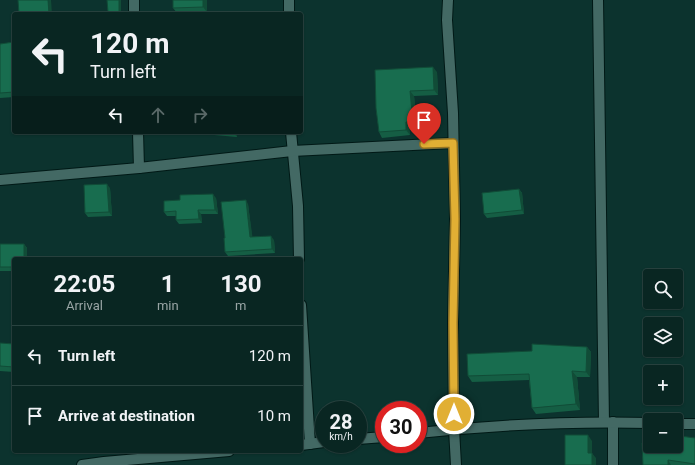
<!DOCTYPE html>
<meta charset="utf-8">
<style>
:root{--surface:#092622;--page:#17322f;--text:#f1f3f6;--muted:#99a5a5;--line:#294340}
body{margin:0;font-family:Roboto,sans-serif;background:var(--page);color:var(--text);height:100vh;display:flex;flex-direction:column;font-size:15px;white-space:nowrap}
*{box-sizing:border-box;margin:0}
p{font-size:13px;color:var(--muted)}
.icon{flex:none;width:22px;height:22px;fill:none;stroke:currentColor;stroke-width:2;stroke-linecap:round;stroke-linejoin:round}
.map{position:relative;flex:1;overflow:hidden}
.details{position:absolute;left:12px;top:257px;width:291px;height:196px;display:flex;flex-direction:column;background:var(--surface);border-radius:4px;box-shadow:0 1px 3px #0004,0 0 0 1px var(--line)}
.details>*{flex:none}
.guide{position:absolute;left:12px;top:12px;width:291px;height:122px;border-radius:4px;box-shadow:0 1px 3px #0004,0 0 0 1px var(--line);background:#092622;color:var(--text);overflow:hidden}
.buttons{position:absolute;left:643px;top:269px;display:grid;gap:8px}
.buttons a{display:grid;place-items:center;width:40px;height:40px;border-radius:4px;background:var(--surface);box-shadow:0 1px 3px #0004,0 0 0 1px var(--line);font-size:20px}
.speed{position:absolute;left:315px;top:401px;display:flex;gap:8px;font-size:20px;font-weight:700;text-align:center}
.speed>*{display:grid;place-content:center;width:52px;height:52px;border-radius:50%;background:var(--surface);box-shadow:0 1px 3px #0004,0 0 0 1px var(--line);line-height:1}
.speed small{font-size:10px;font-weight:400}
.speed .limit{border:6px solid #d22;background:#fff;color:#111}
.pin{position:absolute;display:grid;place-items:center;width:34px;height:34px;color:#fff;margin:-41px -17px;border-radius:50% 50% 50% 0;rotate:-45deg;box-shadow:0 0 4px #0007}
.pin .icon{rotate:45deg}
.me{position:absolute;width:44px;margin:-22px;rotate:0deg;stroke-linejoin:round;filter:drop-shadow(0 0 3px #0008)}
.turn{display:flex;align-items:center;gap:14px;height:84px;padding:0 12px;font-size:18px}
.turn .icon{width:52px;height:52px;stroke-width:2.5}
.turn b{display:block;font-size:28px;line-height:34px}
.lanes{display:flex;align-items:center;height:38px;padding:0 12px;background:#0003;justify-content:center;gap:20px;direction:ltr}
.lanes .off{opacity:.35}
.eta{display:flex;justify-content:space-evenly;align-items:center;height:68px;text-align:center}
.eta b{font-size:24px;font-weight:700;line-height:28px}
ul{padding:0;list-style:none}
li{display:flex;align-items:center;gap:12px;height:60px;padding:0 12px;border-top:1px solid var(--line)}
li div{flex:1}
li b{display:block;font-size:15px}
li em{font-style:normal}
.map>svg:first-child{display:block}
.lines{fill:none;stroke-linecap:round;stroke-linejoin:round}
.street-casing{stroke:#001916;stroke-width:12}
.street{stroke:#436964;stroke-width:10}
.wall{fill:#155e44}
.shaded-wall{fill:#114c37}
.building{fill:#186d4f;stroke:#114c37}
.route-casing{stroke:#927222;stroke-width:10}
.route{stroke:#e1af34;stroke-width:7}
</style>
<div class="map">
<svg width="695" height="465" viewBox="0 0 695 465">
<rect width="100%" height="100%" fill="#0c332e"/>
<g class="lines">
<g class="street-casing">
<g id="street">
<path d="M134 0V14"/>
<path d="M289 0V14"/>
<path d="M448 0 447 20 453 113 455 219 453 323 454 429 456 465"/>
<path d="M598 0 604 422"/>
<path d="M138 132 139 168"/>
<path d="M291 132 298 206 299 259"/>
<path d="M0 180 139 168 292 151 453 143"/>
<path d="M301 305 310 444"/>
<path d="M613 422V465"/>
<path d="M676 424H695"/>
<path d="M418 433C495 425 573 421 650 423"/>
<path d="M358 439 384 437"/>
<path d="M301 445 324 442"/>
<path d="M82 465 104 462 229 451"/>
</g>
</g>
<use href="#street" class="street"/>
</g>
<g class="wall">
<path d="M121 0V14H109L108 12Z"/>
<path d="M207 0V12L177 13 173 8Z"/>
<path d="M14 42V97L0 98V44Z"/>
<path d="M437 72 438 95 414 96 417 127H409L410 135 382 138 379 132 376 108Z"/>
<path d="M212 132H237V137L214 135Z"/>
<path d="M110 188 112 216 88 217 85 213Z"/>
<path d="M519 189 522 193 524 214 487 218 484 214Z"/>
<path d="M216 198 218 214H201L202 223 179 224 176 220V216H167L164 212Z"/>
<path d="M248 204 252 237 274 240 275 253 228 256 225 252V238Z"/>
<path d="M0 244H24L27 248V259H14V271H0Z"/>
<path d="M0 343 14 344V372L0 371Z"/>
<path d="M587 347 591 352 590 377H577L580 410 536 414 532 408 529 380 472 382 468 376 532 351Z"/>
<path d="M695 438V465H643L679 441Z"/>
<path d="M102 451H147L104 454Z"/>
</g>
<g class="shaded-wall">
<path d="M48 0H51L52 14H49Z"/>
<path d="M119 0H121V14L119 12Z"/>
<path d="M203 0H207V12L203 7Z"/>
<path d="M433 67 437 72 438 95 434 90Z"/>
<path d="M410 91 414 96 417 127 413 122Z"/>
<path d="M406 122 409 127 410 135 406 130Z"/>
<path d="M233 132H237V137Z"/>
<path d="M107 184 110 188 112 216 109 212Z"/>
<path d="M519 189 522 193 524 214 522 210Z"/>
<path d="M213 194 216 198 218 214 215 210Z"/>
<path d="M246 200 248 204 253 241 250 237Z"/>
<path d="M198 210 201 214 202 223 199 219Z"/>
<path d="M271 236 274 240 275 253 272 249Z"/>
<path d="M24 244 27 248V259H24Z"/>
<path d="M587 347 591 352 590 377 586 372Z"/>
<path d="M572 371 577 377 580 410 576 404Z"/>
<path d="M588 435 592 441V453L596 458V465H592L588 453Z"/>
<path d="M668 460 671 465H668Z"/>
</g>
<g class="building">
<path d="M18 0H48L49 14H19Z"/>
<path d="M107 0H119V12H108Z"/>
<path d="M173 0H203V7L173 8Z"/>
<path d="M14 42V92L0 93V44Z"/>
<path d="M433 67 434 90 410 91 413 122H406V130L379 132 376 108 375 70Z"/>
<path d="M107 184 109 212 85 213 84 185Z"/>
<path d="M519 189 522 210 484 214 482 193Z"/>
<path d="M213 194 215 210H198L199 219 176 220V211L164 212V201L180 200V195Z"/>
<path d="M246 200 250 237 271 236 272 249 225 252 224 238H225L221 202Z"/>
<path d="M0 244H24V259H14V267H0Z"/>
<path d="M0 343 14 344V367L0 366Z"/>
<path d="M532 344 587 347 586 372 572 371 576 404 532 408 529 374 468 376 467 354 532 351Z"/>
<path d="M565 435H588V453H592V465H565Z"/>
<path d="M680 436 695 438V464L668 460V465H643L642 443 650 442V446H676V441H679Z"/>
</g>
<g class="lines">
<g class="route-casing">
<path id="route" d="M424 144 453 143 455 219 453 323 454 414"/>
</g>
<use href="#route" class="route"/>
</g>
</svg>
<div class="buttons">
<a><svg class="icon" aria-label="search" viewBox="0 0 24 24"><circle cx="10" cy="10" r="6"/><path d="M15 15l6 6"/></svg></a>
<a><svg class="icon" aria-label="layers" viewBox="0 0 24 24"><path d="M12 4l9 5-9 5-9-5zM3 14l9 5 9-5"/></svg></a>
<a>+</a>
<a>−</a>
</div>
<div class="speed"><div>28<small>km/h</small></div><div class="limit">30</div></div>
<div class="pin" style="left:424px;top:144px;background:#d93025"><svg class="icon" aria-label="arrive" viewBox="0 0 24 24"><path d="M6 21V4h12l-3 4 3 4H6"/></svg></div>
<svg class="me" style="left:454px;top:414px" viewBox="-20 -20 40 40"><circle r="17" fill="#e1af34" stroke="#fff" stroke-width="3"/><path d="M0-11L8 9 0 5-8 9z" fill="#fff"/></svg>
<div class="guide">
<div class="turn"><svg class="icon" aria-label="left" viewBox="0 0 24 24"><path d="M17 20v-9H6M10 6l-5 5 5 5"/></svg><div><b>120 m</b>Turn left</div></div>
<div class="lanes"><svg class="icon" aria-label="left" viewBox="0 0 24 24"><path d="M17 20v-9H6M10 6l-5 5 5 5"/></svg><svg class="icon off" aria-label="ahead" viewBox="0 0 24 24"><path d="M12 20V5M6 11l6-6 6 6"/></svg><svg class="icon off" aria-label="right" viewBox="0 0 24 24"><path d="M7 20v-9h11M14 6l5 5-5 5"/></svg></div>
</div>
<section class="details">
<div class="eta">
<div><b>22:05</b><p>Arrival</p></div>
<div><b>1</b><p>min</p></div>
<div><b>130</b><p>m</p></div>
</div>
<ul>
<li><svg class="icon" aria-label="left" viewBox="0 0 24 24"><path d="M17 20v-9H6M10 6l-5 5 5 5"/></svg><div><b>Turn left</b></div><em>120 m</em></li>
<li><svg class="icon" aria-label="arrive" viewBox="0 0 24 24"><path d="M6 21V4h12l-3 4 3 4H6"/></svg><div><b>Arrive at destination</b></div><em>10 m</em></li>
</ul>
</section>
</div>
